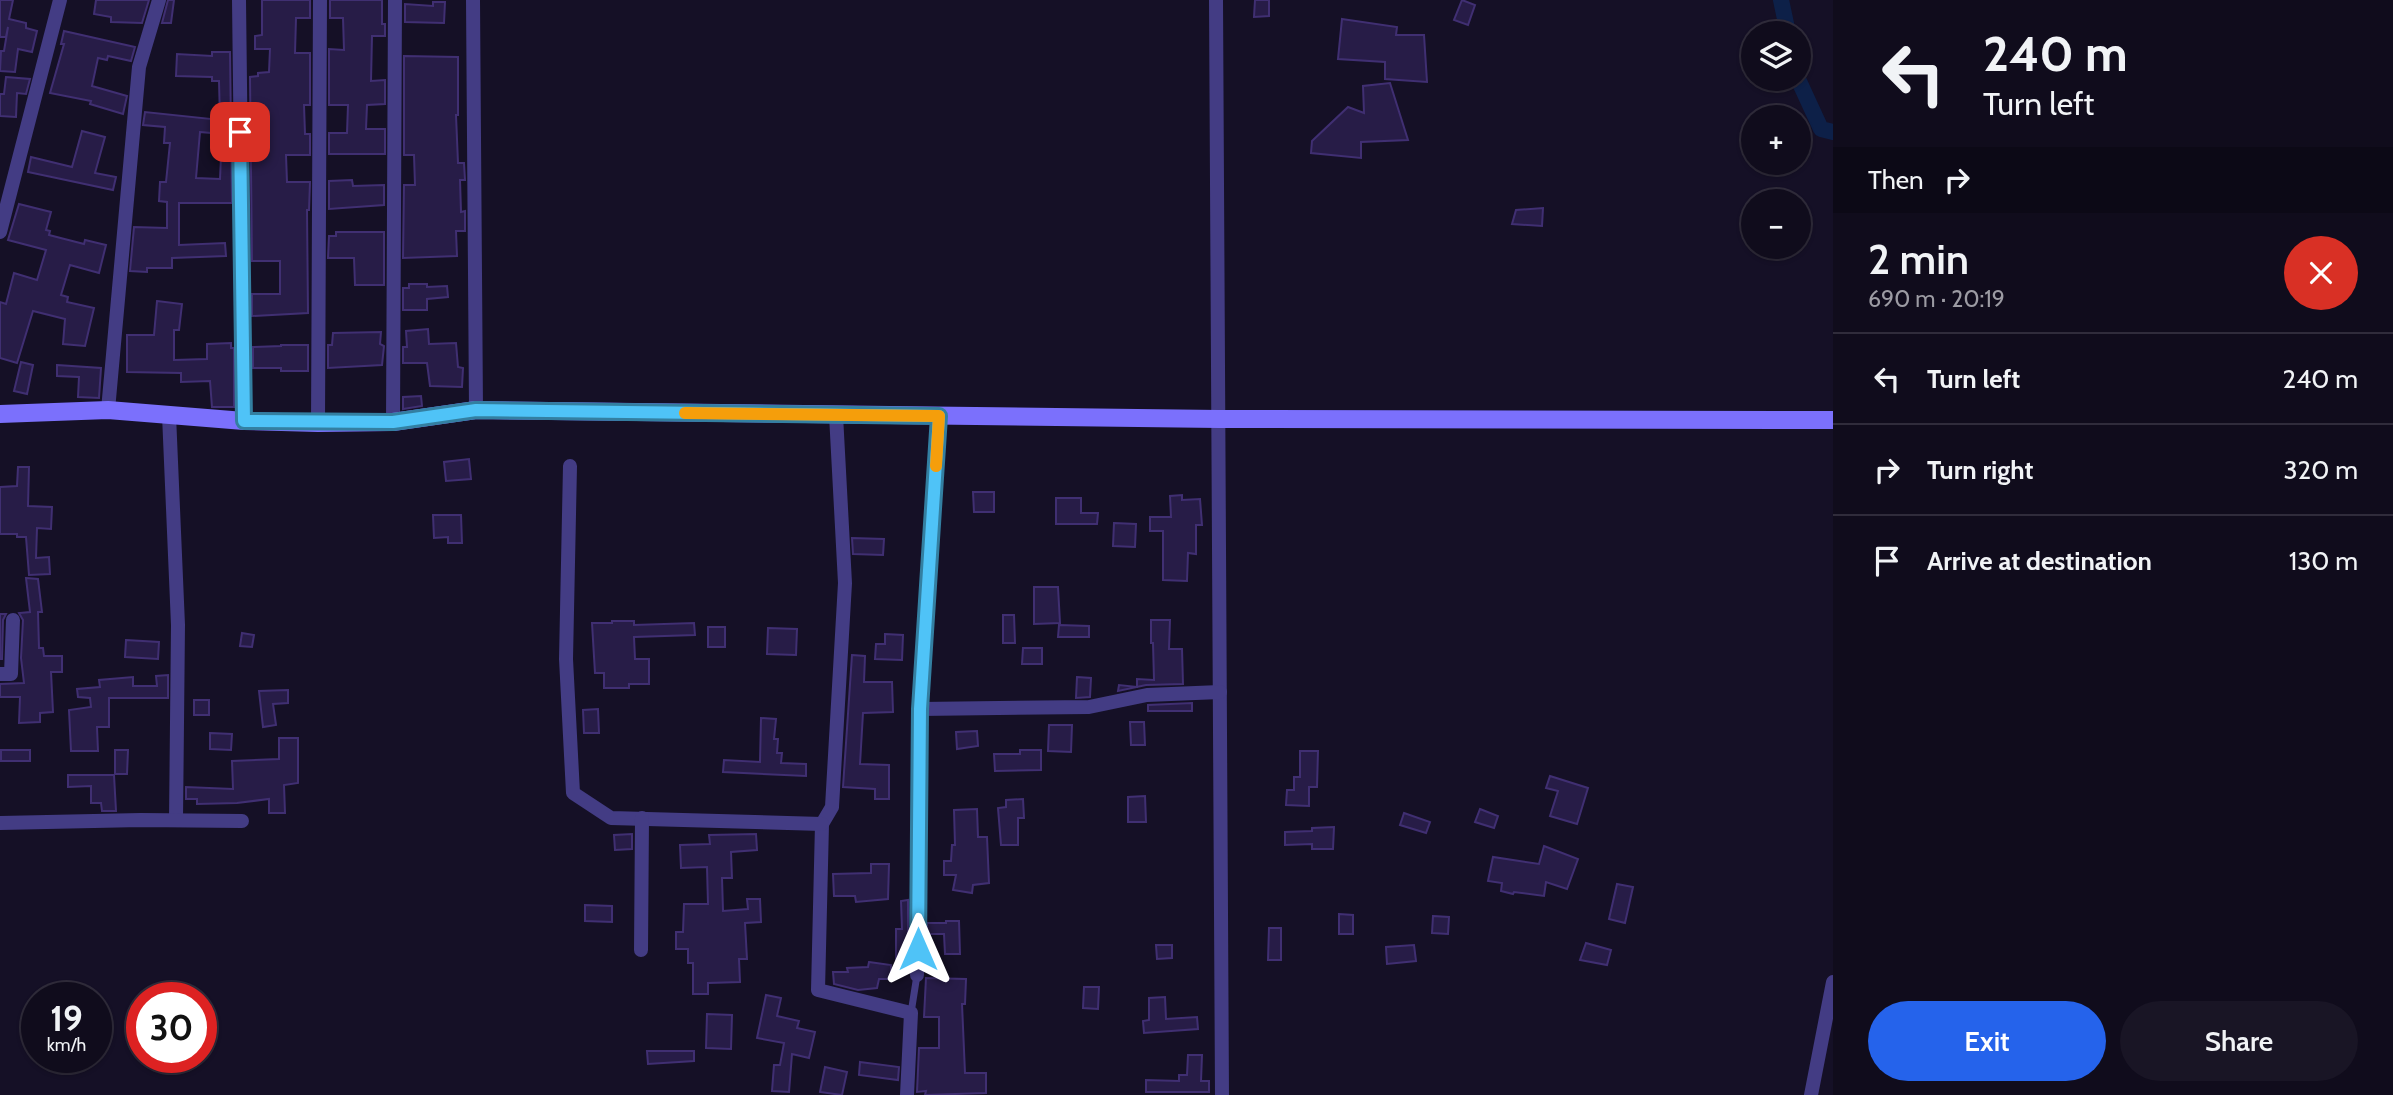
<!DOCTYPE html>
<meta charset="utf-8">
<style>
:root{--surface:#100c1c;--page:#191525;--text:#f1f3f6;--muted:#9c9ba3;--line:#302c3b;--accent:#2563eb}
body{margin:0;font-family:Cabin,sans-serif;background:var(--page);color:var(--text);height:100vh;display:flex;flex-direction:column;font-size:26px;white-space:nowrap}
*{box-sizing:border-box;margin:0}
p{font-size:23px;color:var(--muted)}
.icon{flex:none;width:38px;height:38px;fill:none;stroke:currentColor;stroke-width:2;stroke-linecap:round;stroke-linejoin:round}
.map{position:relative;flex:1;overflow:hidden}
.panel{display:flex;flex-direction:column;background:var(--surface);width:560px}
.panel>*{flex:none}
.top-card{background:#100c1c;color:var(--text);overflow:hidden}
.fabs{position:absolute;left:1741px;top:21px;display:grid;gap:14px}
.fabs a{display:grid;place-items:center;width:70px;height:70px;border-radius:50%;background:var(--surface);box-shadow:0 2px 5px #0004,0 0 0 2px var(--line);font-size:35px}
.speed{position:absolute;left:21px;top:982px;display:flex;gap:14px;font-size:35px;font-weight:700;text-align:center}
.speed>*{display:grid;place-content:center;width:91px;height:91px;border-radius:50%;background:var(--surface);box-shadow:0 2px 5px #0004,0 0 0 2px var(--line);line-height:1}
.speed small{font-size:18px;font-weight:400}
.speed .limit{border:10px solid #d22;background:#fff;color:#111}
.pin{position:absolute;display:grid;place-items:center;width:60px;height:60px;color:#fff;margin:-30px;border-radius:14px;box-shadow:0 4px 10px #0006}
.me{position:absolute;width:77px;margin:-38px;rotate:0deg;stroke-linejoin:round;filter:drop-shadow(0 0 5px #0008)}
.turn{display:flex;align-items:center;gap:24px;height:147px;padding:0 35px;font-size:32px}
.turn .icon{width:91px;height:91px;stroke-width:2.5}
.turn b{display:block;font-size:49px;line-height:60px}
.then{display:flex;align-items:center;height:66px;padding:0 35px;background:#0003;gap:14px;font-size:26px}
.round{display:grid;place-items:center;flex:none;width:74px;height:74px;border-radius:37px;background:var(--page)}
.summary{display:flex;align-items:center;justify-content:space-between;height:119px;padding:0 35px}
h1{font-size:42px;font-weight:600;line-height:52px}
.cta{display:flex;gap:14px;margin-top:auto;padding:14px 35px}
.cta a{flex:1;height:80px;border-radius:42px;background:var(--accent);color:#fff;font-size:28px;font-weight:600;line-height:80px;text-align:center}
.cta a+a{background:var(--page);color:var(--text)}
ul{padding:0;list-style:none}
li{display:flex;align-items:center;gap:21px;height:91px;padding:0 35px;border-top:2px solid var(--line)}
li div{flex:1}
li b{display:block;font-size:26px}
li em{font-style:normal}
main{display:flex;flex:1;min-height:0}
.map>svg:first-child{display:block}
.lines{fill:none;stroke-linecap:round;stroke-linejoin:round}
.canal{stroke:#0d2048;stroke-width:16}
.building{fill:#271c47;stroke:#402f72;stroke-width:2;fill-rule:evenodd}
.lane{stroke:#433c84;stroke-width:7}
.street{stroke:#433c84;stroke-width:14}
.secondary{stroke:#7b70fc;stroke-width:18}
.route-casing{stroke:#337fa1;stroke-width:18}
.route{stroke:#4fc3f7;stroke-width:12}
.slow{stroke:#f59e0b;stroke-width:12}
</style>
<main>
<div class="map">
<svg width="1833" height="1095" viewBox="0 0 1833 1095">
<rect width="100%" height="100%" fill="#151026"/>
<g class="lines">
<g class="canal">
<path d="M1781 0 1788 33"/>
<path d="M1798 79 1821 129 1833 132"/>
</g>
</g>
<g class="building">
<path d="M0 0H13L9 19 26 23V28L37 31 32 52 18 49 15 72 0 71 1 51H4L8 27 6 37H0Z"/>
<path d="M96 0H149L142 23 111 22V17L94 14Z"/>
<path d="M168 0H174L171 23H162Z"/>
<path d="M262 0H310V18H296L295 53H310V105H304L305 134H310V155H286L287 182H310L309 210H307L308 313 252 316V294H280V261H252L250 77 258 76V73L269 72 270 49H255V36L262 35Z"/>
<path d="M330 0H382V24H385V36H372L371 81 385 80V104L367 105 366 129H385V154H329V133H347L348 105H329V49L344 50 343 18H330Z"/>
<path d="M1255 0H1269V16L1254 17Z"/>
<path d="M1462 0 1475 5 1468 25 1454 20Z"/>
<path d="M433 2H445L444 23 405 22V4L433 6Z"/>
<path d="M1342 19 1397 27 1396 35H1424L1427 82 1385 79V62L1338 59Z"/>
<path d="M64 31 135 47 131 61 108 56 107 60 98 58 92 86 127 96 123 114 90 104 91 101 50 93 64 44H61Z"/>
<path d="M212 52H230L232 203H179V245L225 243 226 256 172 258V268H147V272L130 271 134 227 167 228V202L159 201 160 182H166L170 143H164L165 127 143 125 145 112 220 120 219 81H212V77L176 76 177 54 212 56ZM200 132 222 134 220 179 196 178Z"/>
<path d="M404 56 458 57V115H456L458 163H464L465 180H460L461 212 465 211V231H456L457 256 403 258 404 185H415L414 155H404Z"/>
<path d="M6 77 30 79 26 94 17 93 16 117 0 116V94H4Z"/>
<path d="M1390 83 1408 140 1361 142V158L1311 153 1312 141 1348 107 1364 113 1363 86Z"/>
<path d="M82 131 105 137 95 173 116 177 113 190 28 172 31 157 72 167Z"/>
<path d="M352 180 353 186 384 185V205L329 209V181Z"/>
<path d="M19 204 51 212 46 230 50 231 49 235 84 244 85 240 106 245 99 273 70 265 61 295 68 297 67 302 94 308 85 346 63 344 65 319 33 311 17 363 0 358V302L6 304 14 273 37 280 46 250 8 240Z"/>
<path d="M1543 208 1542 226 1512 224 1516 210Z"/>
<path d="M336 232H384V285H355L354 258H328L329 236H336Z"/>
<path d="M409 284H427V287L447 286 448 297 427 299V310H403V288H409Z"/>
<path d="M157 301 182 304 179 330H174V360L207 359V344L231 343V348H234V407H212L210 381 181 382V373L127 372V335H154Z"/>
<path d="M428 329 429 344 456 343 458 367 463 368 462 387 430 386 427 363H403V347H407L406 331Z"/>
<path d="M381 332 380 344 384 346 382 365 328 368V345H332L333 333Z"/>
<path d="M281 345H308V371H281V368H253V347L281 346Z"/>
<path d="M21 362 33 365 27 394 14 391Z"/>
<path d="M57 365 101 368 99 398 78 397 79 377 57 376Z"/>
<path d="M421 396 422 406 403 409V397Z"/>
<path d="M469 459 471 479 446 481 444 462Z"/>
<path d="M18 467H29L28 506 52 507 51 529 37 528 36 558 49 557 50 574 29 575 26 537H17V534H0V487L17 486Z"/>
<path d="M973 492H994V512H974Z"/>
<path d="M1182 495V500L1200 499 1202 525H1196V554L1188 553 1187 581 1163 580V531H1150V517H1171L1170 496Z"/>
<path d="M1056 498H1081V513H1098L1097 524H1056Z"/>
<path d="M433 515H461L462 543H448V537L434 538Z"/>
<path d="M1114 523 1136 524 1135 547 1113 546Z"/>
<path d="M852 538 884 539 883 555 853 554Z"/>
<path d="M26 578 38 579 42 612H38L39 648H43L44 656H62V672H51L53 712 40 713V722L19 723 20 697H0V684L24 683 21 658 23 620 19 613 30 612Z"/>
<path d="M1034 587H1058L1060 623 1034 624Z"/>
<path d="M0 614H6L3 620 2 659H0Z"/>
<path d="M1003 615H1014L1015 643H1003Z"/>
<path d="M1151 620H1170L1169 649H1182L1183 684 1146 685 1118 691 1119 685 1137 687V679L1154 680 1153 643H1151Z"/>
<path d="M612 621H634V625L694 623 695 635 634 637 635 659H649V684H629V688H604V673H595L592 623H612Z"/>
<path d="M1059 625 1089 626V637H1058Z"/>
<rect x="708" y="627" width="17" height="20"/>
<path d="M768 628 797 629 796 655 767 654Z"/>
<path d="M242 633 254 635 252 647 240 646Z"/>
<path d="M885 634 903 635 902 660 875 659 876 644H885Z"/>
<path d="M126 640 159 642 158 659 125 657Z"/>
<path d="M1023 648H1042V664H1022Z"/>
<path d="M852 655 865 656 864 682H892L893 712 863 713 860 764 889 765V799H875V789L843 787Z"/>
<path d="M168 675V698H109V727H97L98 751H71L69 710 91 707 90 698 78 697 77 689 100 687 99 680 133 677V686H157L156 676Z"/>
<path d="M1077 677 1091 678 1090 697 1076 698Z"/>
<path d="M288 690V703L273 704 276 725 263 727 259 691Z"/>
<rect x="194" y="700" width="15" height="15"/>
<path d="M1192 703V711H1148V705Z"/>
<path d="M598 709 599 733H584L583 710Z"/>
<path d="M761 718 776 719 774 739H778L777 753H782L781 763 806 764V776L723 772 724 760 760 762Z"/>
<path d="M1130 722H1144L1145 745H1131Z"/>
<path d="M1049 725H1072L1071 752 1048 751Z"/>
<path d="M977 731 978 746 957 749 956 732Z"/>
<path d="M210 733 232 734 231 750 210 749Z"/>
<path d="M279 738H298V783L284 785 285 813H269V799L237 803 197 804V799H186V787L233 789 232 761 279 759Z"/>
<rect x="1" y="750" width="29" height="11"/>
<path d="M115 750H128L127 774H115Z"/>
<path d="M1020 750H1041V770L995 771 994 754H1020Z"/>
<path d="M1300 751H1318L1317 787H1309V806L1286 805 1287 790H1294V777H1300Z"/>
<path d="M68 775H114L116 811H102L101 803H91V786L68 787Z"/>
<path d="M1550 776 1588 788 1577 824 1550 816 1558 791 1546 788Z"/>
<path d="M1145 796 1146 822H1128V797Z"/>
<path d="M1023 799 1024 818H1018V845H1001L998 808 1006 807V800Z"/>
<path d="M977 809 978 837H987L989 883 973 885 972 893 953 890 956 875H944V861H951L952 845H955L954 810Z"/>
<path d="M1480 809 1498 816 1494 828 1475 822Z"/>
<path d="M1404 813 1430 822 1426 833 1400 825Z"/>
<path d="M1334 827 1333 849H1312V844L1285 845V832L1312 831V828Z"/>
<path d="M632 834V849L615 850 614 835Z"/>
<path d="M756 834 757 850 731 852 732 878H722L723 911 748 909 747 899H760L761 922 745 923 747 959H739L740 982 708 983V994H693V963H688V949H676V932H683L684 904H708L707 867 681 868 680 845 710 844 709 835Z"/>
<path d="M1544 846 1578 859 1567 889 1546 882 1544 896 1514 892 1513 894 1501 891 1502 883 1488 881 1493 857 1539 864Z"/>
<path d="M871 864H889L888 899 856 902 855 896H834L833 874 871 873Z"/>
<path d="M1617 884 1633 887 1625 923 1609 919Z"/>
<path d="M908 900V960H896V929H902L901 901Z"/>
<path d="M585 905 612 906V922L585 921Z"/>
<path d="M1339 914 1353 915V934H1339Z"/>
<path d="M1433 916 1449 917 1448 934 1432 933Z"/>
<path d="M946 921H959L960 954H945L944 934H927V923H946Z"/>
<path d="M1269 928H1281V960H1268Z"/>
<path d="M1586 943 1611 950 1607 965 1580 960Z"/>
<path d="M1156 945H1172V958L1157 959Z"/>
<path d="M1414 945 1416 961 1387 964 1386 947Z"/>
<path d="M869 962 891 965V979H879L877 988 858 990 834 984 833 972H848L847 968 868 967Z"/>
<path d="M926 978 966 979 965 1004H962L965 1073H986V1093L925 1095 926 1091 917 1092 919 1048H939V1017H924Z"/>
<path d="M1084 987H1099L1098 1009 1083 1008Z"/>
<path d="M766 995 781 998 777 1016 799 1021 797 1028 815 1032 809 1058 792 1054 789 1092 772 1091 774 1065H780L784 1043 757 1038Z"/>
<path d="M1165 997 1166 1019 1197 1017 1198 1029 1144 1033 1143 1021 1149 1020V998Z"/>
<path d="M707 1014 732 1015 731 1049 706 1048Z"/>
<path d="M647 1051H694V1061L648 1064Z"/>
<path d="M1188 1055H1202L1201 1081H1209V1092H1146V1080L1179 1081V1075H1187Z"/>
<path d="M860 1062 899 1067 898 1080 859 1075Z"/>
<path d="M825 1067 847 1072 842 1095 820 1092Z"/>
</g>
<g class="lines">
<path class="lane" d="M911 1013 917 975"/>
<g class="street">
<path d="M239 0 244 421"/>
<path d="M473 0 476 410"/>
<path d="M1216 0 1222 1095"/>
<path d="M0 232 60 0"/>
<path d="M108 410 139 67 159 0"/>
<path d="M169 415 178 625 176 820"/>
<path d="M836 415 845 583 832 807 822 824 818 990 911 1013 907 1095"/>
<path d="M393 422 395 0"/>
<path d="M318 423 320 0"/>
<path d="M570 466 566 659 573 793 611 818 822 824"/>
<path d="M0 674H11L13 620"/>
<path d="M920 709 1089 707 1147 695 1220 692"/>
<path d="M0 823 141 820 242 821"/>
<path d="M641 950 642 818"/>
<path d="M917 975 920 709 939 417"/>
<path d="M1811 1095 1833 982"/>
</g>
<path class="secondary" d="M0 414 108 410 244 421 318 423 393 422 476 410 1219 419 1833 420"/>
</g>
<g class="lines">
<g class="route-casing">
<path id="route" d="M240 132 244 421 393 422 476 410 939 416 920 709 918 949"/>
</g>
<use href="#route" class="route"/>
<path class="slow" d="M685 413 939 416 936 466"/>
</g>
</svg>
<div class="fabs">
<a><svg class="icon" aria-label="layers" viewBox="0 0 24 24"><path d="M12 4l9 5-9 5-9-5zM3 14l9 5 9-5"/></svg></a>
<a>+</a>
<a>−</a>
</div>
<div class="speed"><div>19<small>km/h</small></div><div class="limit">30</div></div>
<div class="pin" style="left:240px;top:132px;background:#d93025"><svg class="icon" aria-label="arrive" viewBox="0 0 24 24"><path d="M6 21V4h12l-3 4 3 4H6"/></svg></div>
<svg class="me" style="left:918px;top:949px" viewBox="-20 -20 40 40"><path d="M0-17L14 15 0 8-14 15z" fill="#4fc3f7" stroke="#fff" stroke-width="4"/></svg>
</div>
<section class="panel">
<div class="top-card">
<div class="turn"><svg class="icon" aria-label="left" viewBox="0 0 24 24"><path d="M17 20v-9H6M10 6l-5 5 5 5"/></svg><div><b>240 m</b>Turn left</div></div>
<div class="then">Then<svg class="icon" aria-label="right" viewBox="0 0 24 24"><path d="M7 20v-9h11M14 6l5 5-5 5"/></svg></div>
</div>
<div class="summary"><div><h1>2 min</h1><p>690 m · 20:19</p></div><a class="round" style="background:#d93025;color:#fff"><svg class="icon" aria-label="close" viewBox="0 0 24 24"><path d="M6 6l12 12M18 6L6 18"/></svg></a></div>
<ul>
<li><svg class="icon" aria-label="left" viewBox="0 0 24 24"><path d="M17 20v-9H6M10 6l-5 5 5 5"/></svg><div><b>Turn left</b></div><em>240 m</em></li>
<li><svg class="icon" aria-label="right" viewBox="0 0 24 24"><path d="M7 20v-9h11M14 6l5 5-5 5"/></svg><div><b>Turn right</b></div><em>320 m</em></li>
<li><svg class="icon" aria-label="arrive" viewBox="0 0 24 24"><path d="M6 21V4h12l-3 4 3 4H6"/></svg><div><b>Arrive at destination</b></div><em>130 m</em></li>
</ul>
<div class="cta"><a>Exit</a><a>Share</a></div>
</section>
</main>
